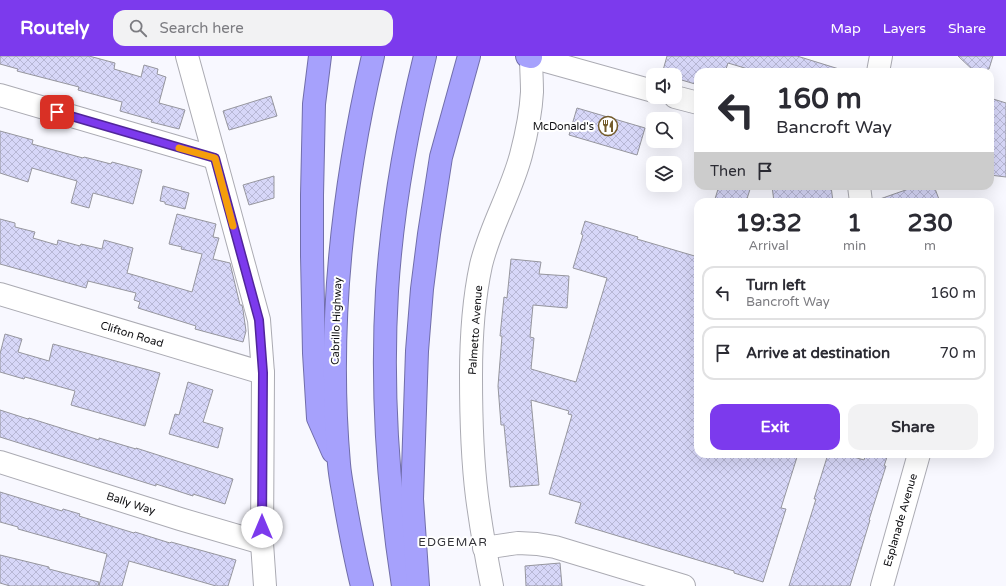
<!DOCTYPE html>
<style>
:root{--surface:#fff;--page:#f2f2f3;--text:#2b2b33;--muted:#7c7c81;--line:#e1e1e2;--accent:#7c3aed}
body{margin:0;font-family:"Varela Round",sans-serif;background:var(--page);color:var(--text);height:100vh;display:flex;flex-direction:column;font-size:15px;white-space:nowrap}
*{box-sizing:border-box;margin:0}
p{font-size:13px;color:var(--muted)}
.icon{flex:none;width:22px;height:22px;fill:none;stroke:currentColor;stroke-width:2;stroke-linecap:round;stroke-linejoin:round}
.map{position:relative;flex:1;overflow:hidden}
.side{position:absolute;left:694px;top:142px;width:300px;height:260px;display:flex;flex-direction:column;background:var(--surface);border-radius:12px;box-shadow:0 4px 16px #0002}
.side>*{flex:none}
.banner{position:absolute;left:694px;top:12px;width:300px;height:122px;border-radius:12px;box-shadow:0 4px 16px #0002;background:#fff;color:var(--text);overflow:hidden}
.fabs{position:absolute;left:646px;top:12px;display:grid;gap:8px}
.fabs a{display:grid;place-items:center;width:36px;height:36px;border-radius:8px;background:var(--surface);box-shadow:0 4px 16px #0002;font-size:20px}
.pin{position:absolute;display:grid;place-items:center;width:34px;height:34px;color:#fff;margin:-17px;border-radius:8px;box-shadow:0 2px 6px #0006}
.me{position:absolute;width:44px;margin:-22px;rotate:0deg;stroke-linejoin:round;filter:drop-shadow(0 0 3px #0008)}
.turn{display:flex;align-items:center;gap:14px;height:84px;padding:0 16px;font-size:18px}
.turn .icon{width:52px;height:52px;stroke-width:2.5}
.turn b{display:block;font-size:28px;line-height:34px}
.then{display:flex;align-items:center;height:38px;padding:0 16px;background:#0003;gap:8px;font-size:15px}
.eta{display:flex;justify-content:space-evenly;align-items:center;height:68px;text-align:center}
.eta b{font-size:24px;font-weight:700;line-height:28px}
.button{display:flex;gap:8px;margin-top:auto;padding:8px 16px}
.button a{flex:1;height:46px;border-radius:12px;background:var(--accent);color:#fff;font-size:16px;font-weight:700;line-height:46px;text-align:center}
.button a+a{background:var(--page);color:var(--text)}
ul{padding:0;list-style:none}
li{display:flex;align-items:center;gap:12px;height:54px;margin:0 8px 6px;padding:0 8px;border:2px solid var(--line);border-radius:12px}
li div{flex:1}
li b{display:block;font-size:15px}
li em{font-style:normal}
header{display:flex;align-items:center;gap:24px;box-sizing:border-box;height:56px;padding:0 20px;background:var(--accent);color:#fff}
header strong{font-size:19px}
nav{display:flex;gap:22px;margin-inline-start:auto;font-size:14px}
.search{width:280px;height:36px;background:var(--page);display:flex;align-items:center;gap:10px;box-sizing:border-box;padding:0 14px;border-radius:12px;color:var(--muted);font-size:15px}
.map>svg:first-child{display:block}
.building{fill:url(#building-cross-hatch);stroke:#96969e}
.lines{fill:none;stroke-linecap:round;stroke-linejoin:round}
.minor-casing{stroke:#ababb3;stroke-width:24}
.highway-casing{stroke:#716eaa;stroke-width:24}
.minor{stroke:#fff;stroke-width:22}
.highway{stroke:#a6a1fc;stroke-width:22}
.route-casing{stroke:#51269a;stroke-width:10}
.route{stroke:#7c3aed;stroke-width:7}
.slow{stroke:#f59e0b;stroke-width:7}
.labels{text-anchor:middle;stroke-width:4;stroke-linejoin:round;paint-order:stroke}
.poi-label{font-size:11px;fill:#0e0e11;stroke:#fff;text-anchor:end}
.street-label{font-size:11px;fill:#0e0e11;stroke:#fff}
.neighbourhood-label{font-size:12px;letter-spacing:1px;fill:#323238;stroke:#fff}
</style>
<header>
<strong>Routely</strong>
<div class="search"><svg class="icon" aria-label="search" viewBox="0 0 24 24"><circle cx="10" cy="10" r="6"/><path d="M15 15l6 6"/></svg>Search here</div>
<nav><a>Map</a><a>Layers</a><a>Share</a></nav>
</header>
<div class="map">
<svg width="1006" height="530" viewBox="0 0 1006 530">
<defs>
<pattern id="building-cross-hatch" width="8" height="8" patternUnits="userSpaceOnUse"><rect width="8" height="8" fill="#d7d7f8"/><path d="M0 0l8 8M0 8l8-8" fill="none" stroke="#b7b7d4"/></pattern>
</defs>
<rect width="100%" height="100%" fill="#f8f8ff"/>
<g class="building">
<path d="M0 0H89L115 7 114 13 141 21 144 9 158 13 157 18 166 21 159 47 185 54 179 73 151 66 152 64 120 55 122 46 78 34 79 31 17 15 18 13 0 8Z"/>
<path d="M667 0H797L839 13 838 16H758L728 7 725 16H698L695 28 675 22V19H666L662 18Z"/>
<path d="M958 0H993L989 13 977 16H975Z"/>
<path d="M271 40 277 60 229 74 223 55Z"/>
<path d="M990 42 1006 47V121L990 119Z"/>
<path d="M577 52 645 72 637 99 569 79Z"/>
<path d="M0 75 33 84 32 88 83 102 84 101 111 108 112 106 142 114 133 148 93 137 89 152 71 147 77 125 32 112 28 126 0 117Z"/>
<path d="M274 120V142L249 149 243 129Z"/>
<path d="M163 130 189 137 185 153 165 148V146L160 145Z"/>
<path d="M719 130H751L746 146H714Z"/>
<path d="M772 130H831L833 146H774Z"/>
<path d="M917 130H934L940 146H877V144Z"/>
<path d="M177 158 216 168 213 181 219 182 213 203 230 207 240 249H242L243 254 246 275 243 286 195 273 196 270 138 252 140 246 134 244 136 237 88 225 86 232 0 208V163L15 167V171L35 176 33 182 57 189 58 184 80 190 81 188 102 193 104 184 133 192 127 217 192 236 202 198 181 193 182 191 169 188Z"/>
<path d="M585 165 638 181 637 183 698 201V398H798L781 452 786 453 763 526 734 517V515L575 467 581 447 549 438 572 359 568 358 569 355 531 344 539 429 510 431 504 369H501L498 330 502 280H500L504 241 507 242 511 203 541 206 539 218 569 220 567 252 533 249 530 281 534 282 531 313 576 326 607 222 573 212 583 179 581 178Z"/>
<path d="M5 278 22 283 18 296 49 305 53 288 160 317 145 370 71 349 75 335 25 321 24 323 0 316V298Z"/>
<path d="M188 326 213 334 203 366 223 372 218 392 169 378 175 358 179 359Z"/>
<path d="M0 354 28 363 29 362 99 384V382L136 393V392L233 423 225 448 193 438V440L156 428V430L0 381Z"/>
<path d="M828 398H843L864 404 866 398H888L884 410H886L869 464H870L850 530H789L816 443H814Z"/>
<path d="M0 436 62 455 63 453 80 458 79 460 134 477 135 476 170 487 171 486 236 504 228 530H216L129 505 122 530H99L107 498 18 473V471L0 466Z"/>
<path d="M0 499 49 511V513L99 526 98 530H10L0 527Z"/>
<path d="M560 507 562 530H526L525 510Z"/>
</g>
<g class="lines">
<g class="minor-casing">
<g id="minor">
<path d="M187 0 215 102 259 264 263 317 262 487 265 530"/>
<path d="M531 1 653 35"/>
<path d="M878 16 881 0"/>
<path d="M0 39 215 102"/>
<path d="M675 41 698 47"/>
<path d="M859 130 861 146"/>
<path d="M0 238 263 317"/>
<path d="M0 406 180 463 262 487"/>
<path d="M484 492 518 487 537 488 555 491 684 530"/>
<path d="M492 530C486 500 481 471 477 441 472 401 471 360 471 320 471 283 473 246 481 209 490 171 511 137 521 99 526 80 531 55 532 36 532 24 531 12 531 0"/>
<path d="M882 530 919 398"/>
</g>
</g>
<g class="highway-casing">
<g id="highway">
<path d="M320 0 314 48 312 139V200L314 297 318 362 333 396"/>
<path d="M527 0 531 1"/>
<path d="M362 530C355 502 350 475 345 447 343 434 340 421 339 408 327 271 342 134 373 0"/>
<path d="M403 530C388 433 381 334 387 235 392 156 406 77 425 0"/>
<path d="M418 530 412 443 417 295 422 233 429 178 441 101 469 0"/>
</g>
</g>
<use href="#minor" class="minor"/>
<use href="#highway" class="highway"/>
</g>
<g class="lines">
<g class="route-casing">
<path id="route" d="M57 56 215 102 259 264 263 317 262 471"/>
</g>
<use href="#route" class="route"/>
<path class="slow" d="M179 92 215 102 233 170"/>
</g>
<defs>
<g id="restaurant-ring" transform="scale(1)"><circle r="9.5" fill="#fff" stroke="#735b2c" stroke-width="1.5"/><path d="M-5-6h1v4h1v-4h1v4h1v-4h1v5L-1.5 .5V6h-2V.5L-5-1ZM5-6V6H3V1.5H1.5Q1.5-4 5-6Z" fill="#735b2c"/></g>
</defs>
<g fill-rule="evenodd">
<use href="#restaurant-ring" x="608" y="70"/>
</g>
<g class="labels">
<g class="poi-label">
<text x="594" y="74">McDonald's</text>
</g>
<g class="street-label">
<text transform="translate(336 265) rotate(-88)" y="4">Cabrillo Highway</text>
<text transform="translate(475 274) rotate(-86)" y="4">Palmetto Avenue</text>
<text transform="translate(132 278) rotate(17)" y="4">Clifton Road</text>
<text transform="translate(131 447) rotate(18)" y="4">Bally Way</text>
<text transform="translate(900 464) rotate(-74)" y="4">Esplanade Avenue</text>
</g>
<g class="neighbourhood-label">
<text x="453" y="490">EDGEMAR</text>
</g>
</g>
</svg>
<div class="fabs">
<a><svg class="icon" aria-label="sound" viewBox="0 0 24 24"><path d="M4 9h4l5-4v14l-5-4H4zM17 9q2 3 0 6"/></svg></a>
<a><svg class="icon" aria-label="search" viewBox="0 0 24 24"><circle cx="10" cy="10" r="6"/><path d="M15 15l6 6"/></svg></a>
<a><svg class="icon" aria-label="layers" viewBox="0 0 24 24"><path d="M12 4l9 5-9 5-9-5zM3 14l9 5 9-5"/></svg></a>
</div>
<div class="pin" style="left:57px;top:56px;background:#d93025"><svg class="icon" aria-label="arrive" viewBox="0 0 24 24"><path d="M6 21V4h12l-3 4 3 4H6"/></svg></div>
<svg class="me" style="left:262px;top:471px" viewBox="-20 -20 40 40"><circle r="19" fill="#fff"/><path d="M0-13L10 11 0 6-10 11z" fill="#7c3aed"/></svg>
<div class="banner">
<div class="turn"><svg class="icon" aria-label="left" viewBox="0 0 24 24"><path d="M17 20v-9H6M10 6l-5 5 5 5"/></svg><div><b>160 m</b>Bancroft Way</div></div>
<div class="then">Then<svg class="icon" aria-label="arrive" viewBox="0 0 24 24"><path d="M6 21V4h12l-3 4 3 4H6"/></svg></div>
</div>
<section class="side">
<div class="eta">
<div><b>19:32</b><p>Arrival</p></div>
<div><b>1</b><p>min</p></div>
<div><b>230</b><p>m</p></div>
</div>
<ul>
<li><svg class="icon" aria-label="left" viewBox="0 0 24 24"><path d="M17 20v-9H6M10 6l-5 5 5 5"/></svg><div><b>Turn left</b><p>Bancroft Way</p></div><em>160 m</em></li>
<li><svg class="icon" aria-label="arrive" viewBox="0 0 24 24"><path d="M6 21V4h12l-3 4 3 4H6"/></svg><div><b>Arrive at destination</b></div><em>70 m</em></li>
</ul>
<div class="button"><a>Exit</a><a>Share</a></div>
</section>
</div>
